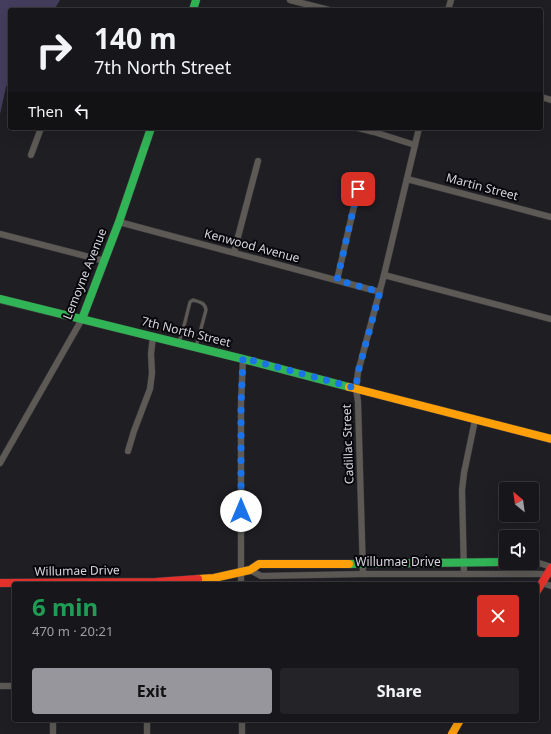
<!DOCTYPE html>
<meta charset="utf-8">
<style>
:root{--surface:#17161a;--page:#242327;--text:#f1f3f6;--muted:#9e9fa2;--line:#363539;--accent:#97969c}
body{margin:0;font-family:"Noto Sans",sans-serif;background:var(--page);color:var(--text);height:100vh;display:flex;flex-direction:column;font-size:15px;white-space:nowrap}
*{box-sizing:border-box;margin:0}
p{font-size:13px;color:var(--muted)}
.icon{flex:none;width:22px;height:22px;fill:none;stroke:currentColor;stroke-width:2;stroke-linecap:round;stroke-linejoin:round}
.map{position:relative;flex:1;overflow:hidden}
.side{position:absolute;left:12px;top:582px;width:527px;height:140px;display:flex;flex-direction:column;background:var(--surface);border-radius:4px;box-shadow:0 4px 16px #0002,0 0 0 1px var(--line)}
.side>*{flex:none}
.guide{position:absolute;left:8px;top:8px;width:535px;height:122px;border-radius:4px;box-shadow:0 4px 16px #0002,0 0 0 1px var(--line);background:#17161a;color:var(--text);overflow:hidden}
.needle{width:26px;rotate:331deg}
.controls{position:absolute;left:499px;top:482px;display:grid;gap:8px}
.controls a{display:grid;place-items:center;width:40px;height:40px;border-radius:4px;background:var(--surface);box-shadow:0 4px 16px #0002,0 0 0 1px var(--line);font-size:20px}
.pin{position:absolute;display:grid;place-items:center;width:34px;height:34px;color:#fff;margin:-17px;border-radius:8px;box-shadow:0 2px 6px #0006}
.me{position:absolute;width:44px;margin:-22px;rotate:0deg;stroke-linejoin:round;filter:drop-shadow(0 0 3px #0008)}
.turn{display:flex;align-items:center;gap:14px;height:84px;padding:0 20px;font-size:18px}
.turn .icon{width:52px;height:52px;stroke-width:2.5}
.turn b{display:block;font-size:28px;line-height:34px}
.then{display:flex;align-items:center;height:38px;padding:0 20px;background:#0003;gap:8px;font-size:15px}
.round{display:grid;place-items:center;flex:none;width:42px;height:42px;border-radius:4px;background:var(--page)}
.head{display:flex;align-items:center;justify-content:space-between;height:68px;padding:0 20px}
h1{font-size:24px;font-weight:700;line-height:30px;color:#1e9e55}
.primary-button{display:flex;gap:8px;margin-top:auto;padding:8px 20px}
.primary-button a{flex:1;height:46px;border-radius:4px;background:var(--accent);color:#111;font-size:16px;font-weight:700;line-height:46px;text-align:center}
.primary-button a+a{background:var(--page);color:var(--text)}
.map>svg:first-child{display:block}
.forest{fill:#453d5d}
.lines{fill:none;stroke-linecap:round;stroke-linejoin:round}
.lane-casing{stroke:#3a393c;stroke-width:4}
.street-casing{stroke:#3a393c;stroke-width:7}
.fast-casing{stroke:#3a393c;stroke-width:9}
.slow-casing{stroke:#3a393c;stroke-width:9}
.jam-casing{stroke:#3a393c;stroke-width:9}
.lane{stroke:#5d5a56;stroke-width:3}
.street{stroke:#5d5a56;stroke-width:6}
.fast{stroke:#30b455;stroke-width:8}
.slow{stroke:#ff9f0a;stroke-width:8}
.jam{stroke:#e5322d;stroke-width:8}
.route{stroke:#1a73e8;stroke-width:7;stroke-dasharray:0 12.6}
.labels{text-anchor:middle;stroke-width:4;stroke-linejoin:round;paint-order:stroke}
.street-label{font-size:12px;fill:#d8d6dd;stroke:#08070b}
</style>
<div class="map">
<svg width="551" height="734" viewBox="0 0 551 734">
<rect width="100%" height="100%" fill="#1f1e23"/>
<path class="forest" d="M0 0H60L54 10H10V79L6 87 0 114Z"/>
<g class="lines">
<g class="lane-casing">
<path id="lane" d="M179 342 185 322 190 302 193 300C199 302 205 302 206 310L196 347"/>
</g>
<g class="street-casing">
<g id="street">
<path d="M290 0 329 10"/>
<path d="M448 10 451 0"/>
<path d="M541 97 551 100"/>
<path d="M358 128 374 132 415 145"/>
<path d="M31 155 41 128"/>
<path d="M407 179 551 217"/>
<path d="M119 222 380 292"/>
<path d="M0 234 105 261"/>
<path d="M234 252 258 161"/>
<path d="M384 275 551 319"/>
<path d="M337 280 358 189"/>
<path d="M128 451 134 431 150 389 152 373 151 354 153 336"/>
<path d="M0 463 82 319"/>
<path d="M532 562 539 563 551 567"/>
<path d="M250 570 261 576 363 574H541L547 575"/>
<path d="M363 574 358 402 356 388 358 372 384 275 419 128"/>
<path d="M464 574 462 490 464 473 475 420"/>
<path d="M542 583 551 586"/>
<path d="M241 584V404L243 359"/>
<path d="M0 686H14"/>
<path d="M53 720V734"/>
<path d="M147 720V734"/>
<path d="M242 720V734"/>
</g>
</g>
<g class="fast-casing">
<g id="fast">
<path d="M193 10 196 0"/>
<path d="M0 299 243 359 349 387"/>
<path d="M82 319 119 222 151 128"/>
<path d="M349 564 506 562"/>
</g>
</g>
<g class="slow-casing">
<g id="slow">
<path d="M349 387 551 439"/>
<path d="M198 579 214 578 250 570 259 564H349"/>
<path d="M452 734 460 720"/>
</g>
</g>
<g class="jam-casing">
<g id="jam">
<path d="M0 583 156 582 198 579"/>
<path d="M537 591 551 568"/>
</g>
</g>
<use href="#lane" class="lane"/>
<use href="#street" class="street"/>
<use href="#fast" class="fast"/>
<use href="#slow" class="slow"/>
<use href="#jam" class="jam"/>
</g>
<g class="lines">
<path class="route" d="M241 511V404L243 358 356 388 358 372 380 292 337 280 358 189"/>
</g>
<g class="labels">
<g class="street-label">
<text transform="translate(482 187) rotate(15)" y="4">Martin Street</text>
<text transform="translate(252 246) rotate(15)" y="4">Kenwood Avenue</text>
<text transform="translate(85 274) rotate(-68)" y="4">Lemoyne Avenue</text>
<text transform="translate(186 332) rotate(14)" y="4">7th North Street</text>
<text transform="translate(348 444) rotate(-92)" y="4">Cadillac Street</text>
<text x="398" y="566">Willumae Drive</text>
<text transform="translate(77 571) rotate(-1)" y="4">Willumae Drive</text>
</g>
</g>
</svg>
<div class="controls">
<a><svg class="needle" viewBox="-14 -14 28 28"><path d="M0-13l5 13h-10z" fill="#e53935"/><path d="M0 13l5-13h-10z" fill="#9e9fa2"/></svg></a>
<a><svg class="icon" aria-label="sound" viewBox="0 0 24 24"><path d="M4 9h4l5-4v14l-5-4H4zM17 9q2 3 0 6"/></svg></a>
</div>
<div class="pin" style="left:358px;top:189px;background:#d93025"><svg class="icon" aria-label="arrive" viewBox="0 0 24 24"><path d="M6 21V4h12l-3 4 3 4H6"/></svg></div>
<svg class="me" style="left:241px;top:511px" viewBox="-20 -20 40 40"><circle r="19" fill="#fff"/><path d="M0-13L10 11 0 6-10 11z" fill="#1a73e8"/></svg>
<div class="guide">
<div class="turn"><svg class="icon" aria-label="right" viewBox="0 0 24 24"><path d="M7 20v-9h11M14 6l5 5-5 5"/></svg><div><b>140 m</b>7th North Street</div></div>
<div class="then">Then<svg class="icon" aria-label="left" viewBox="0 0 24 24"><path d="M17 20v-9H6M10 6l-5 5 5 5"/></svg></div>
</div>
<section class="side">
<div class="head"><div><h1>6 min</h1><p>470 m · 20:21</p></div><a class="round" style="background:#d93025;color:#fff"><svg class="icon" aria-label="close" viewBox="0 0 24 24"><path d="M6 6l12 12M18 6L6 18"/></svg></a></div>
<div class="primary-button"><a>Exit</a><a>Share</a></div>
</section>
</div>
